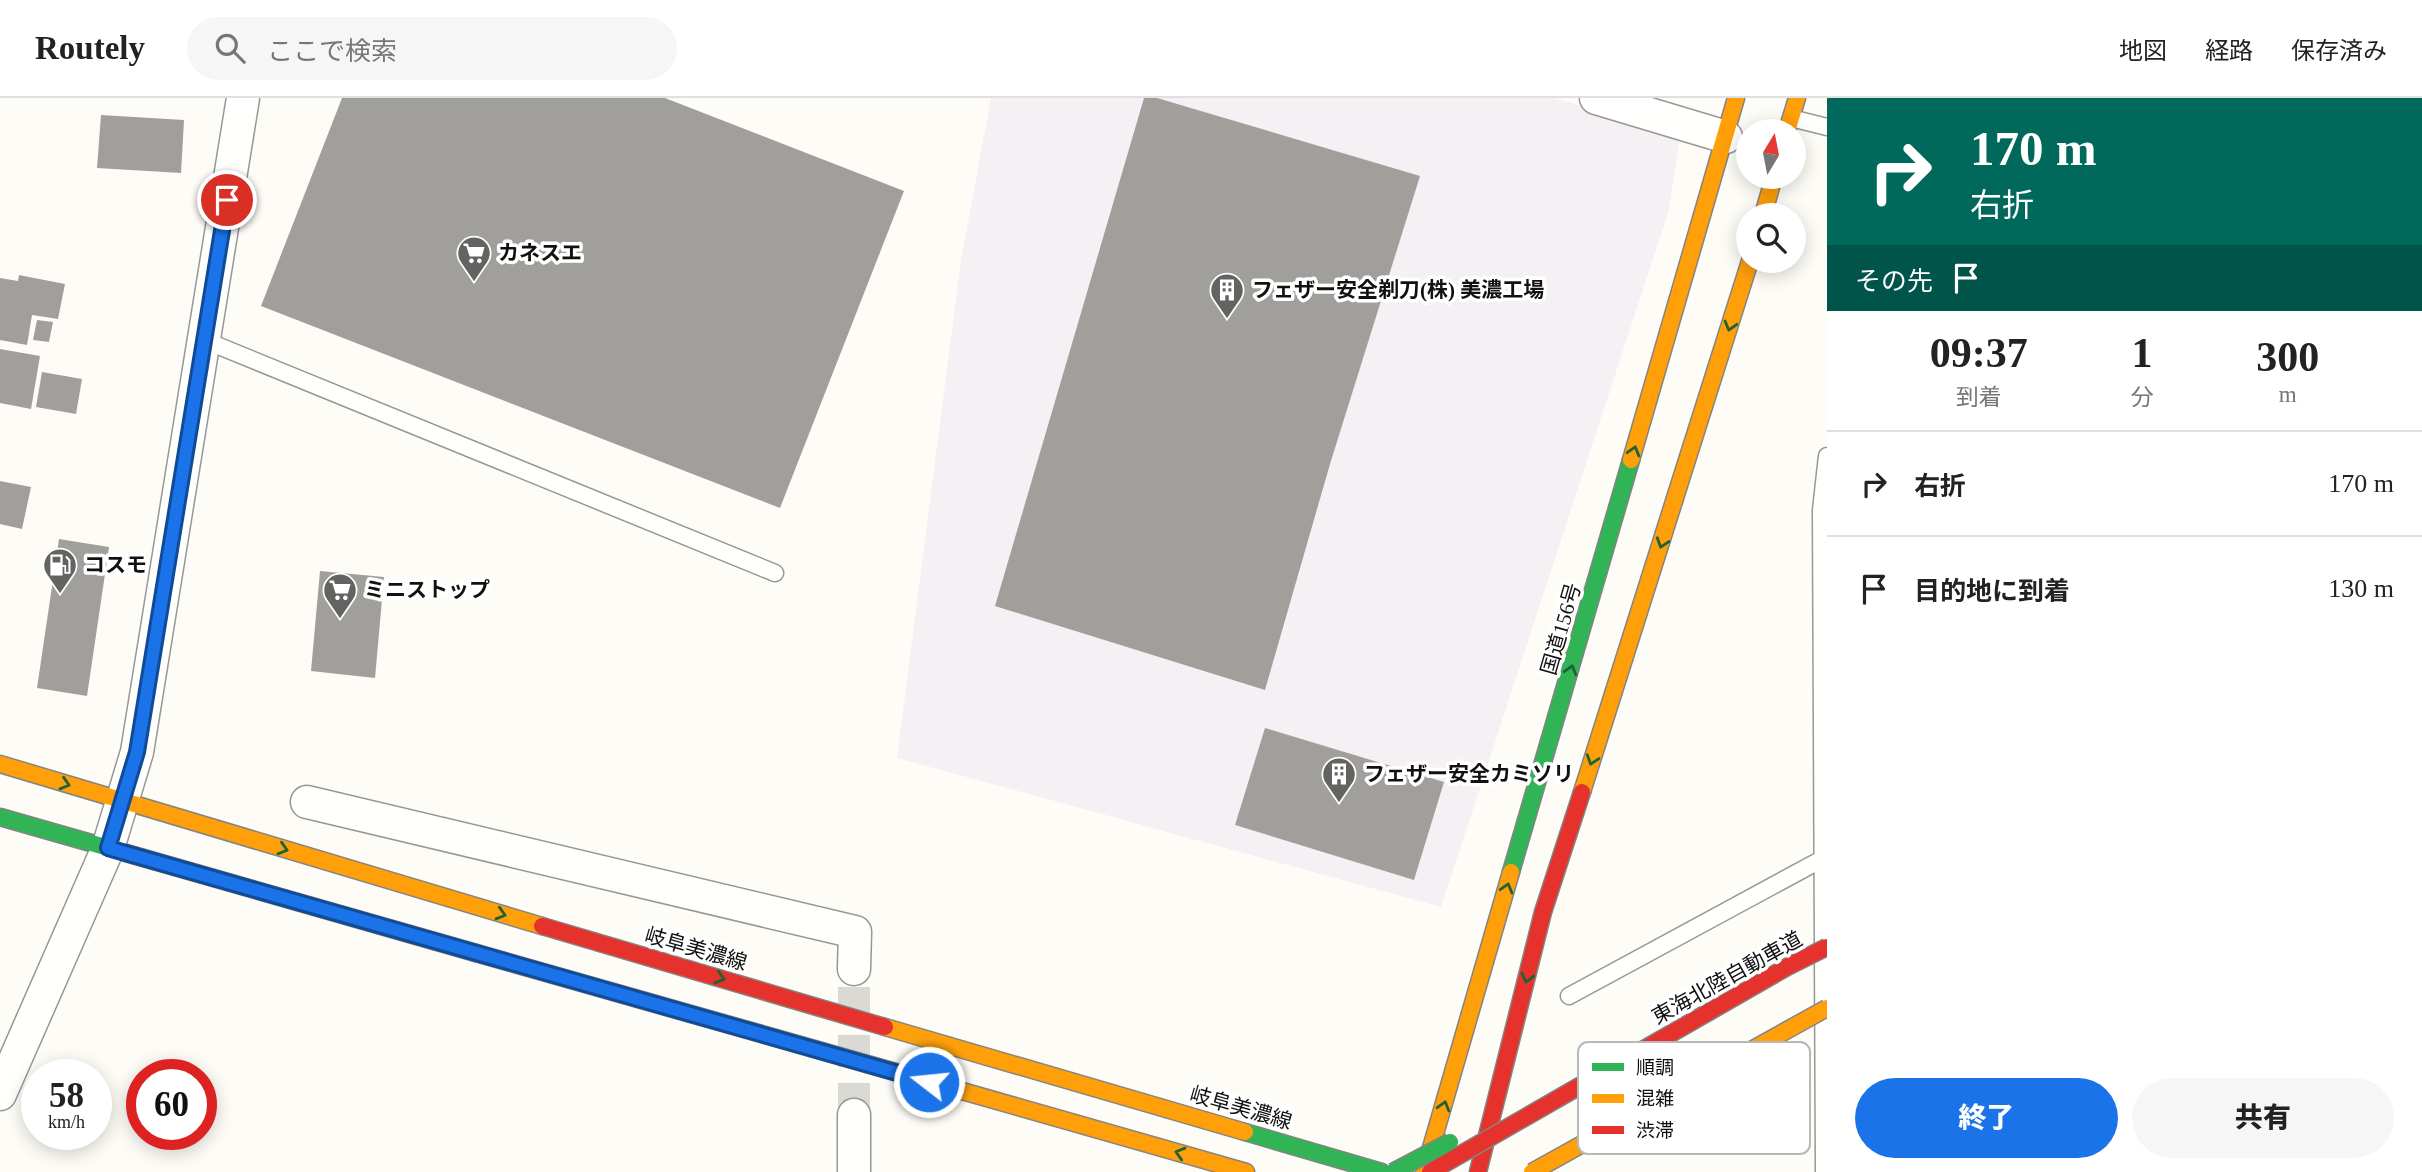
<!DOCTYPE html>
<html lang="ja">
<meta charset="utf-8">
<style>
:root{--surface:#fff;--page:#f6f6f6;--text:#222;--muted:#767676;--line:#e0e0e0;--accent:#1a73e8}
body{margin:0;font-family:"Times New Roman","Noto Sans JP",serif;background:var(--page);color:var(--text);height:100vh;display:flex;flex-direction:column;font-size:26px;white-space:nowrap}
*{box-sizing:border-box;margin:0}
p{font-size:23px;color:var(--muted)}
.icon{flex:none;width:38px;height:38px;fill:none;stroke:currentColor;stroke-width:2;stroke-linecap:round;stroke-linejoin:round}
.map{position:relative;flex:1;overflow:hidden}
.drawer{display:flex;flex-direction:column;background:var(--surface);width:595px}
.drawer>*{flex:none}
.hud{background:#00695c;color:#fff;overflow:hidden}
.needle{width:46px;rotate:10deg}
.tools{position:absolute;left:1736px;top:21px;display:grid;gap:14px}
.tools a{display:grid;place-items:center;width:70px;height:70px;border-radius:50%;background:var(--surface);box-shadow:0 4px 18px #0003;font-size:35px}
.speed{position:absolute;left:21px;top:961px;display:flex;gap:14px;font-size:35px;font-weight:700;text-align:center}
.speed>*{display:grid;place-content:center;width:91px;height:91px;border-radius:50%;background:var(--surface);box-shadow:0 4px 18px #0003;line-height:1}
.speed small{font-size:18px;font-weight:400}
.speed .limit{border:10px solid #d22;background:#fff;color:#111}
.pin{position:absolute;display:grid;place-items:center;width:60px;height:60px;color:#fff;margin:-30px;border:4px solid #fff;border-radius:50%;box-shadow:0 2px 7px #0007}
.me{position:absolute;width:77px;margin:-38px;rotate:286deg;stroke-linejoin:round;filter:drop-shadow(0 0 5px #0008)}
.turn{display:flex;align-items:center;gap:24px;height:147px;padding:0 28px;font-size:32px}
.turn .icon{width:91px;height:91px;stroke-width:2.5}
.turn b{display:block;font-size:49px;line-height:60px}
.then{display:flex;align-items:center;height:66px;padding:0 28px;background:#0003;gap:14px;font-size:26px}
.eta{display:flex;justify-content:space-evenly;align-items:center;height:119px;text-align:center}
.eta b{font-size:42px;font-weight:800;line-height:49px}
.button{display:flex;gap:14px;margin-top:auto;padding:14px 28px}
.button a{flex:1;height:80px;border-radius:42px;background:var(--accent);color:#fff;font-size:28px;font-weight:800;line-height:80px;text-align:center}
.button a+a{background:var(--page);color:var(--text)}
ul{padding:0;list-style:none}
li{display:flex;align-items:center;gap:21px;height:105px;padding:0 28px;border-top:2px solid var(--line)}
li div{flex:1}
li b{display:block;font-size:26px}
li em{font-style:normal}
header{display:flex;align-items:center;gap:42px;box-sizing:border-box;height:98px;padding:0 35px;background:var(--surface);border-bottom:2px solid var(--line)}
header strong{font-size:33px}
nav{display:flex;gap:38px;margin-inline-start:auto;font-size:24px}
.search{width:490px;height:63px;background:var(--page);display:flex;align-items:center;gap:18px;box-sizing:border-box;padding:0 24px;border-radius:38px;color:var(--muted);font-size:26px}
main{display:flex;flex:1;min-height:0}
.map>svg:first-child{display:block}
.industrial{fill:#f5f0f3}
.building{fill:#a19f9c}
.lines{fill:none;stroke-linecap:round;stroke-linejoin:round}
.street-tunnel{stroke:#dad9d4;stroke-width:32;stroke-dasharray:32 16;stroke-linecap:butt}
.lane-casing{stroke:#979795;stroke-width:19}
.street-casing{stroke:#979795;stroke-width:35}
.fast-casing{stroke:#858482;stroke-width:19}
.slow-casing{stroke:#858482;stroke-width:19}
.jam-casing{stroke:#858482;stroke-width:19}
.lane{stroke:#fffffe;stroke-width:16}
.street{stroke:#fffffe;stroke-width:32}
.fast{stroke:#30b455;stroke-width:16}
.slow{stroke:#ff9f0a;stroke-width:16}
.jam{stroke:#e5322d;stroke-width:16}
.fast-bridge-casing{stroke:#858482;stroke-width:19;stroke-linecap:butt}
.slow-bridge-casing{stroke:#858482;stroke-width:19;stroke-linecap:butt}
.jam-bridge-casing{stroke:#858482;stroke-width:19;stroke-linecap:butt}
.fast-bridge{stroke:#30b455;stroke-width:16}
.slow-bridge{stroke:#ff9f0a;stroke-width:16}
.jam-bridge{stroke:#e5322d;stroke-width:16}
.oneway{stroke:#206233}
.route-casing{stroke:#114b97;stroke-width:18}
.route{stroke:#1a73e8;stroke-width:12}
.labels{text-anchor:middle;stroke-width:7;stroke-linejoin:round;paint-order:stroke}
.poi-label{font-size:21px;font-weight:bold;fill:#111;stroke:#fff;text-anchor:start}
.street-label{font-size:21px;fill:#111;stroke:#fff}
.key{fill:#fff;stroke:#b8b8b8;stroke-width:2}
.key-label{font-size:19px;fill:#111}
</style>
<header>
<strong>Routely</strong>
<div class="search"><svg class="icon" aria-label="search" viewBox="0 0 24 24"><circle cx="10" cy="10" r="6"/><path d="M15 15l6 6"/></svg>ここで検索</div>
<nav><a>地図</a><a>経路</a><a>保存済み</a></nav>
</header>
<main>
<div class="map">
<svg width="1827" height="1074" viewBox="0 0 1827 1074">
<rect width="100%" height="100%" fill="#fdfcf7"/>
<path class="industrial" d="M991 0H1554L1680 36 1669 112 1441 809 897 660 961 162Z"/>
<g class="building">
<path d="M342 0H665L904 93 780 410 261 208Z"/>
<path d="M1144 0H1157L1420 78 1330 366 1265 592 995 508Z"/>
<path d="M101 17 184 22 181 75 97 70Z"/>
<path d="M19 177 65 186 58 221 32 217 27 247 0 242V180L18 183Z"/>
<path d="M37 222 53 224 49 244 33 242Z"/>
<path d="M0 251 40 258 31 311 0 305Z"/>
<path d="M42 274 82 281 76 316 36 309Z"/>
<path d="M0 383 31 389 22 431 0 426Z"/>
<path d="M59 441 109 449 87 598 37 590Z"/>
<path d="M320 473 384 479 375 580 311 573Z"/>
<path d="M1265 630 1444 684 1414 782 1235 727Z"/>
</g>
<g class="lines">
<path class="street-tunnel" d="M854 1017V871"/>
<g class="lane-casing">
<g id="lane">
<path d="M1791 20 1827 29"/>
<path d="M204 242 775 475"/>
<path d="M1569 898 1824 760"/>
<path d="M1824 1074 1821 412 1827 358"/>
</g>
</g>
<g class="street-casing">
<g id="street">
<path d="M1596 0 1726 39"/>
<path d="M307 704 855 834 854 871"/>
<path d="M0 996 108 750 137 654 243 0"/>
<path d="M854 1017V1074"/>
</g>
</g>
<g class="fast-casing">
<g id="fast">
<path d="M0 719 476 855"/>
<path d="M1511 774 1631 362"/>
<path d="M1245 1034 1382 1074"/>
</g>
</g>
<g class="slow-casing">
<g id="slow">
<path d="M1787 33 1797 0"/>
<path d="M1763 117 1774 79"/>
<path d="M1631 362 1736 0"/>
<path d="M0 666 542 828"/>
<path d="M1582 694 1750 163"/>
<path d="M885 929 1245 1034"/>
<path d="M913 979 1246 1074"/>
<path d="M1424 1074 1511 774"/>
</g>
</g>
<g class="jam-casing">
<g id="jam">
<path d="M542 828 885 929"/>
<path d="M476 855 913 979"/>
<path d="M1478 1074 1543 814 1582 694"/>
</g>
</g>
<use href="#lane" class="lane"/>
<use href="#street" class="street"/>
<use href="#fast" class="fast"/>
<use href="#slow" class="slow"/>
<use href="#jam" class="jam"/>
<g class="fast-bridge-casing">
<path id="fast-bridge" d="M1393 1074 1450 1044"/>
</g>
<g class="slow-bridge-casing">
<path id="slow-bridge" d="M1532 1074 1827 910"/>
</g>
<g class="jam-bridge-casing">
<path id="jam-bridge" d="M1430 1074 1787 869 1827 849"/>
</g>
<use href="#fast-bridge" class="fast-bridge"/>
<use href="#slow-bridge" class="slow-bridge"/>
<use href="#jam-bridge" class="jam-bridge"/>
</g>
<defs><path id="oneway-chevron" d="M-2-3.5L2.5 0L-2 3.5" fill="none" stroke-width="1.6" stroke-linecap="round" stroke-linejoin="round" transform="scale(1.75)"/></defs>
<g class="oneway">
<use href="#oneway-chevron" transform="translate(1730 228) rotate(106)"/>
<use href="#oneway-chevron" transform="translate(1634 353) rotate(-74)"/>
<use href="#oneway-chevron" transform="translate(1662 445) rotate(108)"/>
<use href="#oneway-chevron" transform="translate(1571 572) rotate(-74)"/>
<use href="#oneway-chevron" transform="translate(1592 662) rotate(108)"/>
<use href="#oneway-chevron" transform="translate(65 686) rotate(17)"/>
<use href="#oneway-chevron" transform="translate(283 751) rotate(17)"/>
<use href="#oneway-chevron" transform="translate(1507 790) rotate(-74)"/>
<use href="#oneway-chevron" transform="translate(501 816) rotate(16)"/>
<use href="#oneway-chevron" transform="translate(720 880) rotate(16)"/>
<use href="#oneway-chevron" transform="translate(1527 880) rotate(104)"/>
<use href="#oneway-chevron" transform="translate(1444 1008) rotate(-74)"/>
<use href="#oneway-chevron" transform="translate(1180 1055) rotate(-164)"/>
</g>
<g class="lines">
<g class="route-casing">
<path id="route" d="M227 102 137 654 108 750 929 984"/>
</g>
<use href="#route" class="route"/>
</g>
<defs>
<g id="supermarket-pin" transform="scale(1.75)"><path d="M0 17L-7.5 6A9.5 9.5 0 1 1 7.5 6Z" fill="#646362" stroke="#fff"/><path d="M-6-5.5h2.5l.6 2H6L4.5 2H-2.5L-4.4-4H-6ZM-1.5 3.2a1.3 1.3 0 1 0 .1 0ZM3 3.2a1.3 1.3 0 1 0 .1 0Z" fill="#fff"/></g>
<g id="building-pin" transform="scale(1.75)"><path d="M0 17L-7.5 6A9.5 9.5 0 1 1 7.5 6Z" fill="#646362" stroke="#fff"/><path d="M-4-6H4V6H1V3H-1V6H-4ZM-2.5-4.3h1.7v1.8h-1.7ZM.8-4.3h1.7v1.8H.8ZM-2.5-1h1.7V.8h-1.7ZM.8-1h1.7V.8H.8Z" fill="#fff"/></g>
<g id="fuel-pin" transform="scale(1.75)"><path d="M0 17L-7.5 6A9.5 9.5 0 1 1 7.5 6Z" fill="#646362" stroke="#fff"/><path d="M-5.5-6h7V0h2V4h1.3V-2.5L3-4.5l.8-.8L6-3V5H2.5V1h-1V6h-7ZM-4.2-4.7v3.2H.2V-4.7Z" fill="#fff"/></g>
</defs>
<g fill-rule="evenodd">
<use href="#supermarket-pin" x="474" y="155"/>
<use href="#building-pin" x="1227" y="192"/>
<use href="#fuel-pin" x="60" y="467"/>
<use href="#supermarket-pin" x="340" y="492"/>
<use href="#building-pin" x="1339" y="676"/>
</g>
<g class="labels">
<g class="poi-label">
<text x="498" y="162">カネスエ</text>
<text x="1252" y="199">フェザー安全剃刀(株) 美濃工場</text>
<text x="84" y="474">コスモ</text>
<text x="364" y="499">ミニストップ</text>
<text x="1364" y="683">フェザー安全カミソリ</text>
</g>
<g class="street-label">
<text transform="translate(1561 531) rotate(-74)" y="7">国道156号</text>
<text transform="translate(696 851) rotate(16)" y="7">岐阜美濃線</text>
<text transform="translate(1727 880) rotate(-29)" y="7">東海北陸自動車道</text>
<text transform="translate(1241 1010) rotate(16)" y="7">岐阜美濃線</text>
</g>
</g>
<rect x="1578" y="944" width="232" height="112" rx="10" class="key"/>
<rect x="1592" y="965" width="32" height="8" fill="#30b455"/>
<rect x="1592" y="996" width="32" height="9" fill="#ff9f0a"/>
<rect x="1592" y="1028" width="32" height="8" fill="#e5322d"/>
<g class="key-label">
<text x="1636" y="976">順調</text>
<text x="1636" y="1007">混雑</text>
<text x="1636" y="1039">渋滞</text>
</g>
</svg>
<div class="tools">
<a><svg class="needle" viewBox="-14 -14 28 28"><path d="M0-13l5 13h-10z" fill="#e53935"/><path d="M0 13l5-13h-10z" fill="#767676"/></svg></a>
<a><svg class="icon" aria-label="search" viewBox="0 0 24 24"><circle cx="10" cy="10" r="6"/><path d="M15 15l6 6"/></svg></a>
</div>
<div class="speed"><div>58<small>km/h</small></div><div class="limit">60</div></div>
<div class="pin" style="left:227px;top:102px;background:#d93025"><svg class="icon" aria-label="arrive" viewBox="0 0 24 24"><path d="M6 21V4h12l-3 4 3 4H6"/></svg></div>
<svg class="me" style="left:929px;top:984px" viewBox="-20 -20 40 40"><circle r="17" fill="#1a73e8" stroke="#fff" stroke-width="3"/><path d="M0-11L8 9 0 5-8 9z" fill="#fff"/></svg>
</div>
<section class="drawer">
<div class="hud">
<div class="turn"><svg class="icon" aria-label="right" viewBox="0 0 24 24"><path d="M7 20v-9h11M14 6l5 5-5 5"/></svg><div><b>170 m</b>右折</div></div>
<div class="then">その先<svg class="icon" aria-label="arrive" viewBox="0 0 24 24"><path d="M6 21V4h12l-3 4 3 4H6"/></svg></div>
</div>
<div class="eta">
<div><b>09:37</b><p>到着</p></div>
<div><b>1</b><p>分</p></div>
<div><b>300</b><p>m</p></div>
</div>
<ul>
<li><svg class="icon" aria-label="right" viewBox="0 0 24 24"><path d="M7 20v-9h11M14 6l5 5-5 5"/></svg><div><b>右折</b></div><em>170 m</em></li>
<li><svg class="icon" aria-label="arrive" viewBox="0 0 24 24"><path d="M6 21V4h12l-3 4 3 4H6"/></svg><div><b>目的地に到着</b></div><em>130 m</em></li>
</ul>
<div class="button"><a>終了</a><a>共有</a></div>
</section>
</main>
